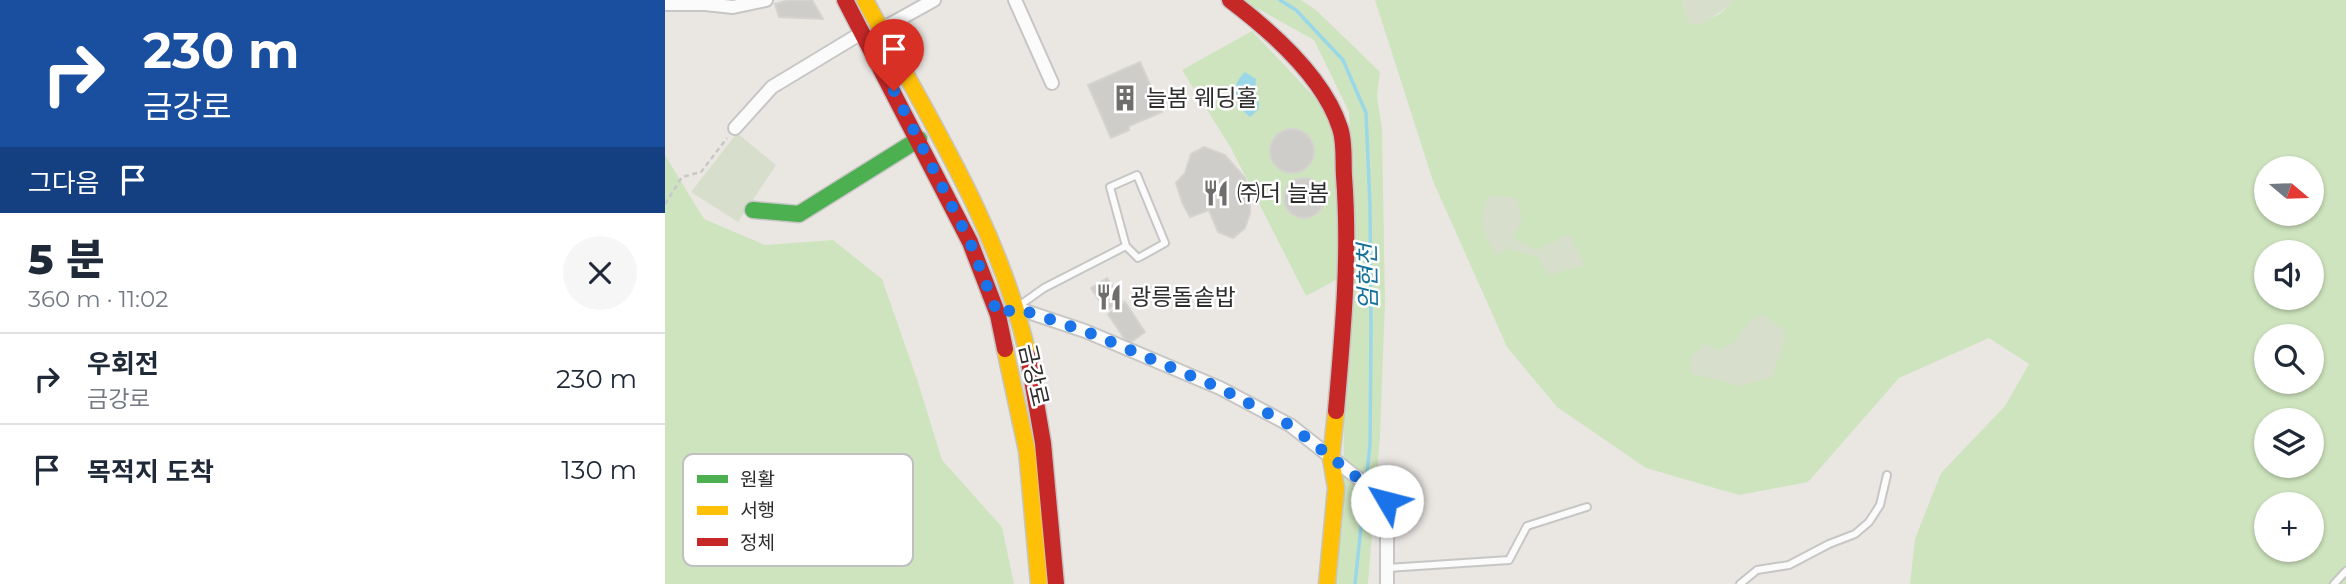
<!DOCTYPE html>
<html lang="ko">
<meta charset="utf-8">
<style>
:root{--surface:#fff;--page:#f6f6f7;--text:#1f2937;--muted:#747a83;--line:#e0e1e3}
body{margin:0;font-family:Montserrat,"Noto Sans KR",sans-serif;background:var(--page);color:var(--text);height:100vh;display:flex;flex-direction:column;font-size:26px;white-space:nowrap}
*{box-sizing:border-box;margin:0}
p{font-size:23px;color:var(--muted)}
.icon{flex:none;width:38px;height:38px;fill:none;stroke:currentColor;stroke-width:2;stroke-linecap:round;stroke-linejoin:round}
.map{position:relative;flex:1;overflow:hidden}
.panel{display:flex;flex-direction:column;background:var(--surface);width:665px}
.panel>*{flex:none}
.banner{background:#1a4fa0;color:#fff;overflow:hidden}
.needle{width:46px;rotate:109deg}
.buttons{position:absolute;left:1589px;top:156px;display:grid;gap:14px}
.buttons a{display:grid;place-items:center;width:70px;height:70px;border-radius:50%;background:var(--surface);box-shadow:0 2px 5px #0004;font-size:35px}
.pin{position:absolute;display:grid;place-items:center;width:60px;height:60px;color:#fff;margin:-72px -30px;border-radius:50% 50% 50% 0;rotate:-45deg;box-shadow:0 0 7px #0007}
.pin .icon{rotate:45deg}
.me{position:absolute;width:77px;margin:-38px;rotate:307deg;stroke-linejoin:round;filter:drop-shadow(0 0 5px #0008)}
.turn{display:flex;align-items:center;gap:24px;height:147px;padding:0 28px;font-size:32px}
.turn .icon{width:91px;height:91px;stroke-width:2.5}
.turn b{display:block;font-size:49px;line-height:60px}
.then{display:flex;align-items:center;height:66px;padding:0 28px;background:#0003;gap:14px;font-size:26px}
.round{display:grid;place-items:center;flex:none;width:74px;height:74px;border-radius:37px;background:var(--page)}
.headline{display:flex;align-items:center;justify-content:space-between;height:119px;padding:0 28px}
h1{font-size:42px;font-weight:800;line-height:52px}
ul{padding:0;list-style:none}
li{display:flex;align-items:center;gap:21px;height:91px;padding:0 28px;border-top:2px solid var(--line)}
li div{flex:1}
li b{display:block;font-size:26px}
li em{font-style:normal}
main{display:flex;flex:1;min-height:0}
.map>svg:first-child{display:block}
.green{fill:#cee4be;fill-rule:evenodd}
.cemetery{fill:#d7decb}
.water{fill:#9ad7e9}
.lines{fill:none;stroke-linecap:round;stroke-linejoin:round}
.stream{stroke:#9ad7e9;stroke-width:3.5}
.building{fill:#cfcdca;stroke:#d5d3cf;stroke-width:2}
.lane-casing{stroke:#c6c6c5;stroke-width:10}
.street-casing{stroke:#c6c6c5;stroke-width:16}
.fast-casing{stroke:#c6c6c5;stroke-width:19}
.slow-casing{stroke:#c6c6c5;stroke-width:19}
.jam-casing{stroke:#c6c6c5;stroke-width:19}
.path{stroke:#c8c8c8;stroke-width:2.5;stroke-dasharray:5 3.5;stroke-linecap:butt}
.lane{stroke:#fcfbfb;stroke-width:6}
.street{stroke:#fcfbfb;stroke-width:12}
.fast{stroke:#4caf50;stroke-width:16}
.slow{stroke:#ffc107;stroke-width:16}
.jam{stroke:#c62828;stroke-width:16}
.route{stroke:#1a73e8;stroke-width:12;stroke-dasharray:0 21.6}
.labels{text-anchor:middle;stroke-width:5;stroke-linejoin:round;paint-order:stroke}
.poi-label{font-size:23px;fill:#2d2d2d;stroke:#fff;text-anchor:start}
.street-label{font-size:23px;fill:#2d2d2d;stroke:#fff}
.water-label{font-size:24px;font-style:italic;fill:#13719a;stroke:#fff}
.key{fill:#fff;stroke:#c0c0c0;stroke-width:2}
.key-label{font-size:19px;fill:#2d2d2d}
</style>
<main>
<section class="panel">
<div class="banner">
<div class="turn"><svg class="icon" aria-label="right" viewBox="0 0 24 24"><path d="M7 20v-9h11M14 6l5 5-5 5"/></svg><div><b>230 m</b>금강로</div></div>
<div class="then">그다음<svg class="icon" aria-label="arrive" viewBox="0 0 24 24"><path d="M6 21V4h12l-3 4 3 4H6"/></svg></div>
</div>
<div class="headline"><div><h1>5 분</h1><p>360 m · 11:02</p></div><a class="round"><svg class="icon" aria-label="close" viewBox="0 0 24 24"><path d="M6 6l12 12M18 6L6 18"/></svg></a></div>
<ul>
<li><svg class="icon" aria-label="right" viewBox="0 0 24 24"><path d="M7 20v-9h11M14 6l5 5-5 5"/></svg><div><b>우회전</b><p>금강로</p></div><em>230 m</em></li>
<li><svg class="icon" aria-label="arrive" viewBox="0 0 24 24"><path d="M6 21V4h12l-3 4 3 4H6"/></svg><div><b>목적지 도착</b></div><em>130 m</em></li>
</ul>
</section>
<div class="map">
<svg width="1681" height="584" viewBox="0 0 1681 584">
<rect width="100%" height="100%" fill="#eae7e3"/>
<g class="green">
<path d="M577 0H636L651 10 715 72 712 96 717 129 720 302 715 436 703 584H670L678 518 679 407 690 261 684 112 649 40Z"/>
<path d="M710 0H1017L1024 24C1039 23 1060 15 1067 0H1681V584H1245L1250 539 1276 473 1340 406 1364 364 1324 338 1234 378 1143 482 1074 495 981 468 892 407 842 347 768 181ZM1601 168H1647V214H1601ZM1601 252H1647V298H1601ZM1601 336H1647V382H1601ZM1601 420H1647V466H1601ZM1601 504H1647V550H1601Z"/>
<path d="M587 31 657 105 671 136 676 217 671 280 641 296 566 148 517 70Z"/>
<path d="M0 155 39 219 100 245 168 240 217 279 253 382 277 460 337 527 349 584H0Z"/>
</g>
<g class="cemetery">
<path d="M1017 0H1067L1065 5 1038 24H1023Z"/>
<path d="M72 133 111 165 73 222 26 192Z"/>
<path d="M824 196 852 197 857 220 848 239 872 250 904 234 920 265 884 275 872 257 842 249 831 255C819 234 811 221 824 196Z"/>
<path d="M1098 315 1118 329 1121 338 1107 377 1076 386 1025 373 1027 355 1041 344 1053 350 1071 341 1083 322Z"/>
</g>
<path class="water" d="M580 72 591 79C589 91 594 98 594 109L585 117C570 105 564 86 580 72Z"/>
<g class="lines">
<g class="stream">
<path d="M615 0 631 10 678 60 701 113 705 206 706 330 705 445 701 481"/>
<path d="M690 584 700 489"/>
</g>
</g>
<g class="building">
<path d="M124 0H147L158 19 114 17 110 4Z"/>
<path d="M475 62 497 112 464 126V130L446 138 423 85Z"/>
<circle cx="627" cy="151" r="22"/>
<path d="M539 147 560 155 580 178 585 196V213L580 228 568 238 553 232 544 210 525 217 517 202 511 183 520 173 526 154Z"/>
<circle cx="639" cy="198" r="20"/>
<path d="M442 278 457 301 441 311 426 288Z"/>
<path d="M460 302 480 332 463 344 443 314Z"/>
</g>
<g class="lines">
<g class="lane-casing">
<g id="lane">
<path d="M333 315 351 308 379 288 461 246 473 258 500 243 472 175 445 187 461 246"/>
<path d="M722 568 844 560 862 526 922 507"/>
<path d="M1075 584 1092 570 1124 565 1164 544 1190 534 1204 522 1215 505 1222 475"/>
<path d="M1669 584 1681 571"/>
</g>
</g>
<g class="street-casing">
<g id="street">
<path d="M350 0 387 83"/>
<path d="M0 4H40L68 7 101 0"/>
<path d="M215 30 269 0"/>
<path d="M70 128 107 87 198 32"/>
<path d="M351 308 420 331 555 388 625 425 722 501V583"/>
</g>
</g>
<g class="fast-casing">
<path id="fast" d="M88 210 134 214 254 139"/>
</g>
<g class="slow-casing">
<g id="slow">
<path d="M200 0C261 115 335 227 363 356"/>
<path d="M340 349 362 451 374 584"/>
<path d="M662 584 671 488 666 459 671 411"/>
</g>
</g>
<g class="jam-casing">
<g id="jam">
<path d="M180 0 305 242 333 315 340 349"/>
<path d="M565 0C606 31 659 77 675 128 680 142 678 161 679 176 685 254 678 332 671 411"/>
<path d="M363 356 378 443 391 584"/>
</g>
</g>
<path class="path" d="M0 204 17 177 36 172 62 138"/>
<use href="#lane" class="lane"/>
<use href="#street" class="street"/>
<use href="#fast" class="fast"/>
<use href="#slow" class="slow"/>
<use href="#jam" class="jam"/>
</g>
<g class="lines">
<path class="route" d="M229 91 305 242 333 315 351 308 420 331 555 388 625 425 722 501"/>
</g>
<defs>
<g id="building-bare" transform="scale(2.1)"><path d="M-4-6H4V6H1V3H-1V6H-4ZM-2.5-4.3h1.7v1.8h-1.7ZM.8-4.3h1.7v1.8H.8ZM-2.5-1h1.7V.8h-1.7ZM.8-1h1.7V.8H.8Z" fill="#6f6e6d" stroke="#fff" stroke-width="2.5" paint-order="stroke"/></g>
<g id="restaurant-bare" transform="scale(2.1)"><path d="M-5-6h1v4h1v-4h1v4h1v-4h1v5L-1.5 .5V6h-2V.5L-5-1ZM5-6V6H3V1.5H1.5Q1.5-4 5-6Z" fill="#6f6e6d" stroke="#fff" stroke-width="2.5" paint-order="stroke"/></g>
</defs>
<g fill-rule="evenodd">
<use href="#building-bare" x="460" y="98"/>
<use href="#restaurant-bare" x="551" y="193"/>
<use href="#restaurant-bare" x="444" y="297"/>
</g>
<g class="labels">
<g class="poi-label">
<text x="481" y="106">늘봄 웨딩홀</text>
<text x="572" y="201">㈜더 늘봄</text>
<text x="465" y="305">광릉돌솥밥</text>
</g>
<g class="street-label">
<text transform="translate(369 375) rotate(77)" y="8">금강로</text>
</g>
<g class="water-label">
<text transform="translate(703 277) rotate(-91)" y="8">엄현천</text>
</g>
</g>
<rect x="18" y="454" width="230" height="112" rx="10" class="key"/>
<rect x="32" y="475" width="31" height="8" fill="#4caf50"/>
<rect x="32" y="506" width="31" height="9" fill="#ffc107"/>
<rect x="32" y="538" width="31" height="8" fill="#c62828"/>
<g class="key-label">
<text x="75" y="486">원활</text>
<text x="75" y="517">서행</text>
<text x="75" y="549">정체</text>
</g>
</svg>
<div class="buttons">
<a><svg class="needle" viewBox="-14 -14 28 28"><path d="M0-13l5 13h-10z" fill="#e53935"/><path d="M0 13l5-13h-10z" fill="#747a83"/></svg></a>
<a><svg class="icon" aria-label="sound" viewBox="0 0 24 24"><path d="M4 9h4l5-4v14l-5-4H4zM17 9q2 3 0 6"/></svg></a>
<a><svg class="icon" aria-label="search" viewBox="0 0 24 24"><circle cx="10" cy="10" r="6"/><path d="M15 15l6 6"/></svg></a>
<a><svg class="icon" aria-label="layers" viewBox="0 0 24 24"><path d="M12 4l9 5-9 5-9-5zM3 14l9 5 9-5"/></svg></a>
<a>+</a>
</div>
<div class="pin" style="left:229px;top:91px;background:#d93025"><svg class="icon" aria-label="arrive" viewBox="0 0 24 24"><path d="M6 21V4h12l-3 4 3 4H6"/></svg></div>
<svg class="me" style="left:722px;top:501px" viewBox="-20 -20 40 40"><circle r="19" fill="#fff"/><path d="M0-13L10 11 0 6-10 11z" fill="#1a73e8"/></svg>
</div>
</main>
